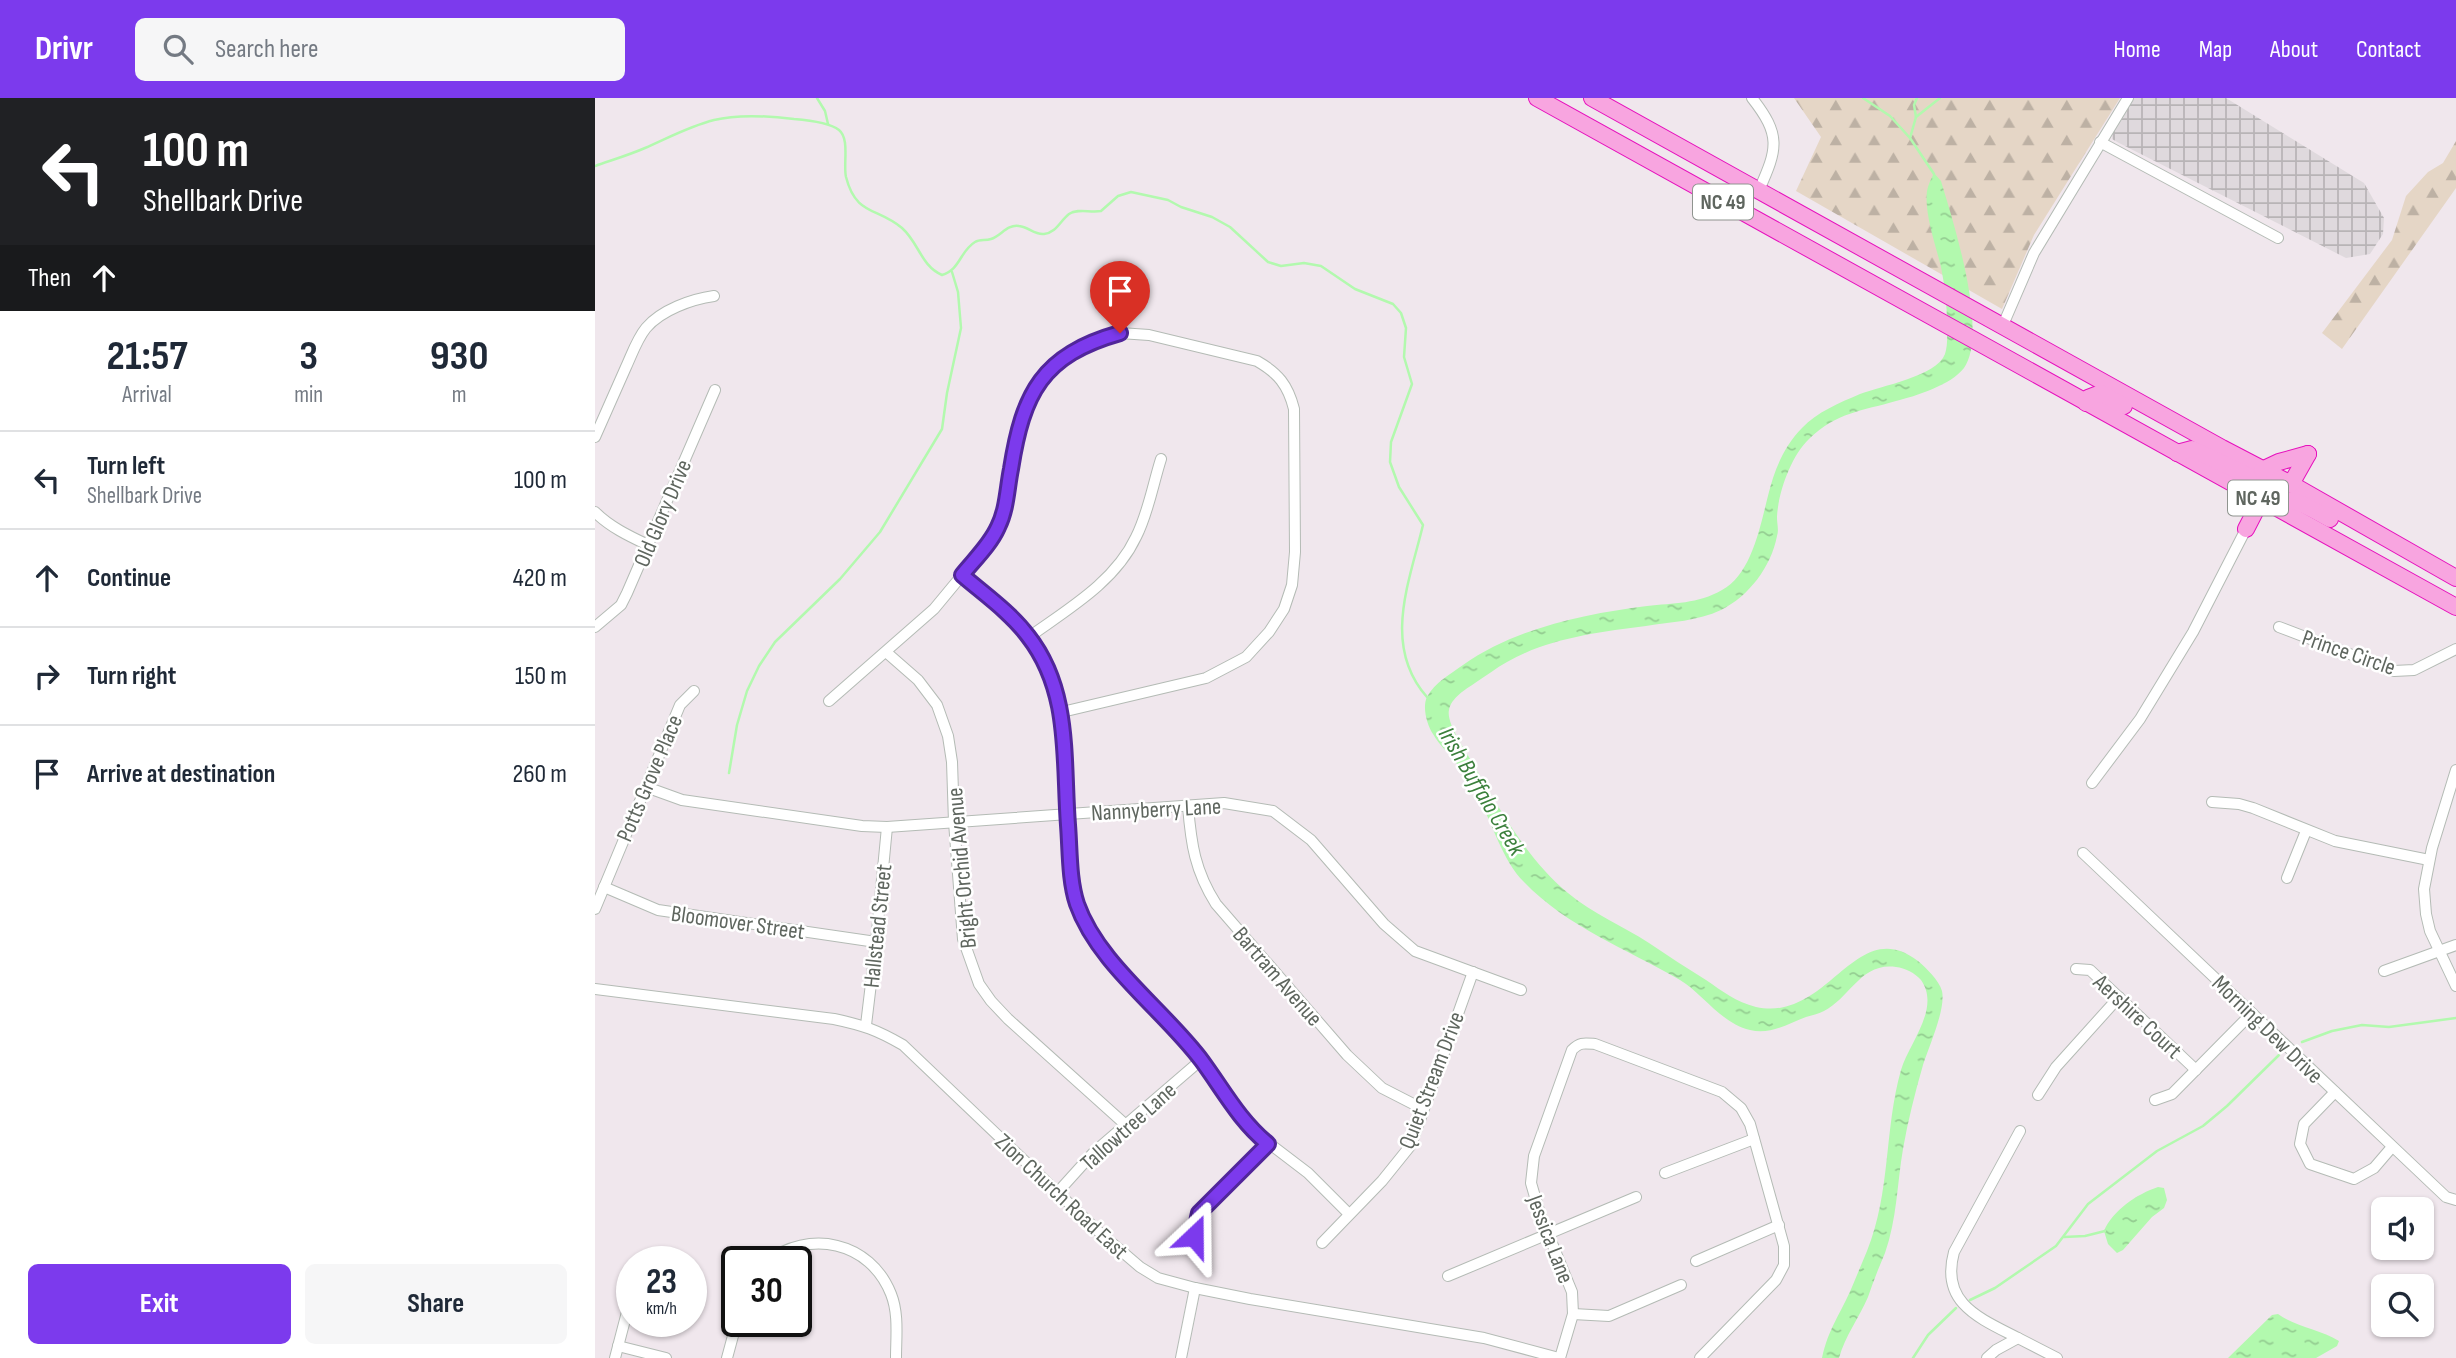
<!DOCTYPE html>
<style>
:root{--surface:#fff;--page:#f6f6f7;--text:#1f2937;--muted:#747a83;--line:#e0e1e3;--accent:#7c3aed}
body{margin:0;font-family:"Sofia Sans Condensed",sans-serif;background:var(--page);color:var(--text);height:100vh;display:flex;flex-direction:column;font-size:26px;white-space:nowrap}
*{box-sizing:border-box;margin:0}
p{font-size:23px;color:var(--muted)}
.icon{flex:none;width:38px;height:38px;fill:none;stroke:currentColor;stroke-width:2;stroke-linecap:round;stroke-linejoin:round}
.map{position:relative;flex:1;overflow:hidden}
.side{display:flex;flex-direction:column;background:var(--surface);width:595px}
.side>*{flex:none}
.hud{background:#202124;color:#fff;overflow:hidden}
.tools{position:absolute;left:1776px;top:1099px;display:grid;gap:14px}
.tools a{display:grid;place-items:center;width:63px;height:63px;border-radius:10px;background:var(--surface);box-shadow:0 2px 5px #0004;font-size:35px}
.speed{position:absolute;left:21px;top:1148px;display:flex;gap:14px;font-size:35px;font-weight:700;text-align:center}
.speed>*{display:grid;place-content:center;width:91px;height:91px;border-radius:50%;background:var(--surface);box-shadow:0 2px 5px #0004;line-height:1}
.speed small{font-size:18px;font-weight:400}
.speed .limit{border:4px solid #111;border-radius:10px;background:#fff;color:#111}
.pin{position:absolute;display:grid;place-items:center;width:60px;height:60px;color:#fff;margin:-72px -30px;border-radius:50% 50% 50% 0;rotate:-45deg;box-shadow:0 0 7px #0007}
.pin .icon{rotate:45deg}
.me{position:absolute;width:77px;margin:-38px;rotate:23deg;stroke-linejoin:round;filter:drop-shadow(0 0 5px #0008)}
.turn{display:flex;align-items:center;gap:24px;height:147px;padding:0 28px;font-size:32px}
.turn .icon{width:91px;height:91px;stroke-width:2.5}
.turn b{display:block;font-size:49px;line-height:60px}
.then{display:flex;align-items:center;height:66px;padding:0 28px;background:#0003;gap:14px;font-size:26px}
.eta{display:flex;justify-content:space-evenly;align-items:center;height:119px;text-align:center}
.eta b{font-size:42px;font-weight:700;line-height:49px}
.cta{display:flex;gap:14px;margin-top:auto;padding:14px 28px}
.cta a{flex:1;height:80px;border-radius:10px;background:var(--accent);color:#fff;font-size:28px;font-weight:700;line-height:80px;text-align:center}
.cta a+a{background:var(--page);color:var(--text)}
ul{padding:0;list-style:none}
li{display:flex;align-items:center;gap:21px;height:98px;padding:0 28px;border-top:2px solid var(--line)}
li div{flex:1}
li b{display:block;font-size:26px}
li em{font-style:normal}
header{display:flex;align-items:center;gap:42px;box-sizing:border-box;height:98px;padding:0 35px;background:var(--accent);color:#fff}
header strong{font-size:33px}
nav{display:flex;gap:38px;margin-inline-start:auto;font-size:24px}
.search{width:490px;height:63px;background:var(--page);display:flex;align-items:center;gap:18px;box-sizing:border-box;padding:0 24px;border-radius:10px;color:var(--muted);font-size:26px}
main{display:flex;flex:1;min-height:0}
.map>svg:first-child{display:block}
.industrial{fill:url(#industrial-grid)}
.forest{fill:url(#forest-firs)}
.water{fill:url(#water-ripples)}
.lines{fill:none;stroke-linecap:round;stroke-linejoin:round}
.stream{stroke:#b2f9ae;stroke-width:2.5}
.minor-casing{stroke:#b4bbb5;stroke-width:12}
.trunk-casing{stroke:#e611bd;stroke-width:18}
.minor{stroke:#fff;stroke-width:10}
.trunk{stroke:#f8a5e0;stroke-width:16}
.route-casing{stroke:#51269a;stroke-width:18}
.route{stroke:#7c3aed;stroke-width:12}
.labels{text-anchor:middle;stroke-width:5;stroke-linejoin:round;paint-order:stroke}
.shield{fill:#fff;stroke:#8f948f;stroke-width:2}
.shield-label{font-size:21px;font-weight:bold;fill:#5f665f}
.street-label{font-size:23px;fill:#5f665f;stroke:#fff}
.water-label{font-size:24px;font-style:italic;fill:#3b803c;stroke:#fff}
</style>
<header>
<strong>Drivr</strong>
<div class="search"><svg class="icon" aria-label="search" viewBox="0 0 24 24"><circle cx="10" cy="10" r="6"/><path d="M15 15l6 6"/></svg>Search here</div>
<nav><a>Home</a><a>Map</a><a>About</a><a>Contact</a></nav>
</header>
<main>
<section class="side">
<div class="hud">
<div class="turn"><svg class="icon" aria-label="left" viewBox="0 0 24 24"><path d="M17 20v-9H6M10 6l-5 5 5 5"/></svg><div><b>100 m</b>Shellbark Drive</div></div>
<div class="then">Then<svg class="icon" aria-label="ahead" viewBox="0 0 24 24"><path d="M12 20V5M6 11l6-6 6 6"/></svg></div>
</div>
<div class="eta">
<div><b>21:57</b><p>Arrival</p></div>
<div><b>3</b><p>min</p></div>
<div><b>930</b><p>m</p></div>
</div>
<ul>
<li><svg class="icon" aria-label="left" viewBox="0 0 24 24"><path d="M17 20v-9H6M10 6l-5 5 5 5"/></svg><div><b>Turn left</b><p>Shellbark Drive</p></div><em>100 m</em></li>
<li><svg class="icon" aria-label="ahead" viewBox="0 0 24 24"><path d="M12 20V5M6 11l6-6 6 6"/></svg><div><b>Continue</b></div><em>420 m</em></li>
<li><svg class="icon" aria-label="right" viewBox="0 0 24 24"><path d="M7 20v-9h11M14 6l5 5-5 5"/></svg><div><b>Turn right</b></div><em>150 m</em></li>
<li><svg class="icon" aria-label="arrive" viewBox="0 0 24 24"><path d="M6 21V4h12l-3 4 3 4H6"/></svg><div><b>Arrive at destination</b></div><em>260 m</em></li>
</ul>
<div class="cta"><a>Exit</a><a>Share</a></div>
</section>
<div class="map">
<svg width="1861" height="1260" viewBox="0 0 1861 1260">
<defs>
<pattern id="industrial-grid" width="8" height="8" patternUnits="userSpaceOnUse" patternTransform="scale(1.75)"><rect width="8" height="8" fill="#dfd9dd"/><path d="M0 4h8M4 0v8" fill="none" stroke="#b8b4b6"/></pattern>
<pattern id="forest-firs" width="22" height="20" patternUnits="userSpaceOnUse" patternTransform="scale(1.75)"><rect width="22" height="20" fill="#e5d6c6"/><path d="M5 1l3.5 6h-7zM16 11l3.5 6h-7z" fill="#bdb1a4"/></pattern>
<pattern id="water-ripples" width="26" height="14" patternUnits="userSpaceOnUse" patternTransform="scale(1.75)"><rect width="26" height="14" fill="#b2f9ae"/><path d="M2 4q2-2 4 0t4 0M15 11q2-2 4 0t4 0" fill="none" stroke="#94cd91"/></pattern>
</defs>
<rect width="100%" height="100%" fill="#f0e7ed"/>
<path class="industrial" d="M1537 0H1631L1769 85 1789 120 1788 136 1775 156 1751 160 1524 45 1517 41V33Z"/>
<g class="forest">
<path d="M1199 0H1525L1439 137 1407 211 1201 93 1226 39Z"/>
<path d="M1861 43V90L1747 251 1727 235 1797 142 1811 98 1833 74 1848 65Z"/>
</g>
<g class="water">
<path d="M1339 75 1346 83C1358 123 1394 234 1369 270 1356 287 1321 298 1301 303 1267 313 1242 314 1214 341 1196 358 1183 395 1182 419 1182 426 1184 432 1182 438 1176 469 1154 498 1126 512 1103 523 1076 524 1051 528 1004 534 954 540 912 564 901 570 891 578 880 585 871 591 856 600 854 612 851 625 870 652 877 664 904 710 931 760 973 795 998 816 1028 828 1054 845 1073 858 1092 870 1111 882 1127 893 1141 904 1161 909 1234 925 1260 815 1323 863 1331 870 1344 882 1347 893 1351 911 1334 948 1328 967 1320 995 1313 1022 1308 1051 1302 1086 1302 1121 1290 1155 1284 1169 1278 1184 1273 1199 1264 1220 1250 1238 1244 1260H1227C1233 1231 1246 1215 1257 1189 1262 1177 1267 1165 1272 1153 1296 1094 1289 1032 1306 972 1314 945 1346 910 1326 882 1320 875 1310 870 1301 869 1266 864 1255 900 1229 913 1223 916 1217 917 1211 919 1193 926 1175 937 1155 932 1126 925 1109 897 1085 882 1032 851 972 829 929 784 907 762 898 726 883 699 876 688 870 677 862 666 855 656 844 647 838 636 832 627 827 609 832 599 839 585 857 575 868 567 921 530 989 516 1052 508 1078 505 1103 506 1127 492 1161 474 1167 414 1178 380 1184 362 1193 344 1207 330 1222 314 1244 305 1265 296 1286 288 1342 278 1350 256 1353 247 1352 236 1352 227 1352 207 1350 189 1346 169 1341 148 1329 115 1332 93 1333 87 1336 81 1339 75Z"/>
<path d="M1563 1089 1569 1090 1572 1102 1569 1110 1557 1119 1528 1152 1522 1155 1513 1146 1509 1133C1518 1112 1542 1096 1563 1089Z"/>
<path d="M1683 1216C1701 1229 1725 1231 1744 1243L1742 1248 1721 1260H1633L1677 1217Z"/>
</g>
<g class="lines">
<g class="stream">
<path d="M222 0 230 13 233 26"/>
<path d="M1268 0 1295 18 1315 40"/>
<path d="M1322 0 1319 7 1321 19 1315 40 1339 76"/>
<path d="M1321 19 1345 0"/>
<path d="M0 68C17 62 34 57 50 50 73 40 95 28 119 22 143 16 174 18 199 21 211 22 235 25 244 32 255 41 248 66 251 79 261 118 282 109 307 130 324 145 326 168 347 177 365 172 365 153 380 144 385 141 390 143 396 141 406 138 412 126 424 128 434 129 439 137 449 136 461 135 465 123 474 116 483 110 495 115 506 113L523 98 536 94 573 102 586 109 617 119 635 129 673 164 686 168 709 165 726 168 760 191 798 206 806 215 811 230 809 259 817 286 796 344 795 364 804 389 828 427C814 485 787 548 832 599"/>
<path d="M134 675 142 627 152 593 164 568 180 544 245 481 285 434 347 331 352 295 366 230 363 194 357 174"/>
<path d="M1707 944 1737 933 1767 927 1794 929 1861 920"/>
<path d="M1469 1139 1490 1138 1510 1133"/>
<path d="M1375 1202 1400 1190 1461 1148 1493 1106 1562 1053 1608 1028 1632 1008 1684 957"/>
<path d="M1318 1260 1333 1237 1361 1210"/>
</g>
<g class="minor-casing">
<g id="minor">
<path d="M1157 0C1186 37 1183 50 1164 92"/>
<path d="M1505 44 1683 140"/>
<path d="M1408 227 1439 155 1533 0"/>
<path d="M0 339C10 316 21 292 31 269 37 256 42 241 51 230 66 212 97 201 119 198"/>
<path d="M0 414C15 429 34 438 53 447"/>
<path d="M367 477 429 532 454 571 467 614 476 770 482 805 501 843 606 962 635 1006 654 1030 713 1075 754 1116"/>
<path d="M0 529 26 507 32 495 120 292"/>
<path d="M1684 529 1799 573 1819 572 1861 551"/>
<path d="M434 539C473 511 520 484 541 439 553 416 558 386 566 361"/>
<path d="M291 554 323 582 342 607 353 638 357 664 359 724 368 841 384 886 396 903 413 921 532 1028"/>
<path d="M234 603 339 511 392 447 403 430 411 405 416 371 429 309 452 274 472 257 498 243 525 235 554 237 662 263C683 275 693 287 699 311L700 454 697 487 689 511 674 534 651 559 611 580 467 614"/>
<path d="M1861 672 1837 750 1829 791 1831 816 1835 833 1861 888"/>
<path d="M1497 685 1545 621 1598 534 1651 431"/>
<path d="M51 689 87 702 267 728 292 729 629 705 678 713 716 742 789 826 820 853 926 892"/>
<path d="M1617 704 1644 706 1658 710 1740 743 1834 762"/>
<path d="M593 708C596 746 600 773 621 806L752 957 787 990 828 1011"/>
<path d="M1488 755 1851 1099 1861 1102"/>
<path d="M1692 780 1711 733"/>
<path d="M9 789 63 812 281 844"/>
<path d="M0 811 85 607 99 593"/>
<path d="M1481 871 1495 872 1601 972"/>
<path d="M1789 873 1861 847"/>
<path d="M0 891 239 921C268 927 282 932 308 947L503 1133 545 1169 563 1180 600 1190 655 1201 889 1240 964 1260"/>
<path d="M271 927 281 844 292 729"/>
<path d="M1740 994 1709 1026 1705 1046 1715 1066 1759 1081 1779 1070 1797 1049"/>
<path d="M1443 997 1461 969 1524 899"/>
<path d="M1560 1002 1577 996 1657 915"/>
<path d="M1070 1075 1159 1041"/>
<path d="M462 1095 499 1054 606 962"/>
<path d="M599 1138 604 1115 673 1046"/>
<path d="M727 1145 787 1083 816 1047 878 874"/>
<path d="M1101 1163 1184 1127"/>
<path d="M171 1164C214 1131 275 1143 296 1196 304 1216 301 1239 301 1260"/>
<path d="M853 1178 1041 1099"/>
<path d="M978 1216 1014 1218 1086 1187"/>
<path d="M1423 1240C1384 1220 1345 1205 1359 1154L1425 1033"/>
<path d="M23 1248 71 1260"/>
<path d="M20 1260 37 1195"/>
<path d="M132 1260 142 1223"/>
<path d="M586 1260 600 1190"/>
<path d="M965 1260 978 1216 977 1194 945 1116 936 1085 939 1058 977 952C985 944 989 945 1000 946L1127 994 1146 1010 1155 1026 1189 1148V1167L1181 1182 1105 1260"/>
<path d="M1392 1260 1401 1252 1423 1240 1462 1260"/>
</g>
</g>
<g class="trunk-casing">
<g id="trunk">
<path d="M942 0 1861 509"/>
<path d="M997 0 1627 350 1696 386 1861 480"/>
<path d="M1491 305 1493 300 1506 295 1529 308"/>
<path d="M1582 355 1597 351 1671 386H1696L1713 356"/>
<path d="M1667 372 1684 364 1713 356"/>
<path d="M1651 431 1666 402C1700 399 1706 405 1735 421"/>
</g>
</g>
<use href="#minor" class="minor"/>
<use href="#trunk" class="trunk"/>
</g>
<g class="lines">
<g class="route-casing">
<path id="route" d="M525 235C447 257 428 295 416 371 412 391 412 411 403 429 395 447 379 462 367 477 389 496 415 514 433 538 476 593 468 661 473 727 475 752 474 782 482 806 503 866 570 913 607 963 629 993 644 1022 673 1046L604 1115 599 1138"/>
</g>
<use href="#route" class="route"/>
</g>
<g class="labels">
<g class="shield">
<rect x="1098" y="86.5" width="60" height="35" rx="5"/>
<rect x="1633" y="382.5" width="60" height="35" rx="5"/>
</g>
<g class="shield-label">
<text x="1128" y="111">NC 49</text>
<text x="1663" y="407">NC 49</text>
</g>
<g class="street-label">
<text transform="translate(67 415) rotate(-67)" y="8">Old Glory Drive</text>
<text transform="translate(1754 554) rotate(19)" y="8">Prince Circle</text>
<text transform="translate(54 680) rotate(-67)" y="8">Potts Grove Place</text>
<text transform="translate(561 711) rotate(-3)" y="8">Nannyberry Lane</text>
<text transform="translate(366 770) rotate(-95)" y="8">Bright Orchid Avenue</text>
<text transform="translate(143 824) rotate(8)" y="8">Bloomover Street</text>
<text transform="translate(282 828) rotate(-84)" y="8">Hallstead Street</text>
<text transform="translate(683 878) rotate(49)" y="8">Bartram Avenue</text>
<text transform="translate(1543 918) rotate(43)" y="8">Aershire Court</text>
<text transform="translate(1673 931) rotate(44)" y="8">Morning Dew Drive</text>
<text transform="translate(836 982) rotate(-69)" y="8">Quiet Stream Drive</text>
<text transform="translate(533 1028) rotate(-42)" y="8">Tallowtree Lane</text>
<text transform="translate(467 1098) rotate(43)" y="8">Zion Church Road East</text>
<text transform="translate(956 1141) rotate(69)" y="8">Jessica Lane</text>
</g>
<g class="water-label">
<text transform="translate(887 693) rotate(59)" y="8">Irish Buffalo Creek</text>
</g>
</g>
</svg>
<div class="tools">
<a><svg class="icon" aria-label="sound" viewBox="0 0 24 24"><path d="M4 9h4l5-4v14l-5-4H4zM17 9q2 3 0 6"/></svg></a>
<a><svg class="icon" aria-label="search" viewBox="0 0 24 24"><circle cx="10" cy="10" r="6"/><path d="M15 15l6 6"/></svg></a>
</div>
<div class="speed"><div>23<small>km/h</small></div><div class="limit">30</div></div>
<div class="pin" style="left:525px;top:235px;background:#d93025"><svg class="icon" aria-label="arrive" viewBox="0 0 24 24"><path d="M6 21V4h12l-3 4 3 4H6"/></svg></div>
<svg class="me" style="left:599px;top:1138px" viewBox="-20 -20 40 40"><path d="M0-17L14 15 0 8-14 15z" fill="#7c3aed" stroke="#fff" stroke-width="4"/></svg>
</div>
</main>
